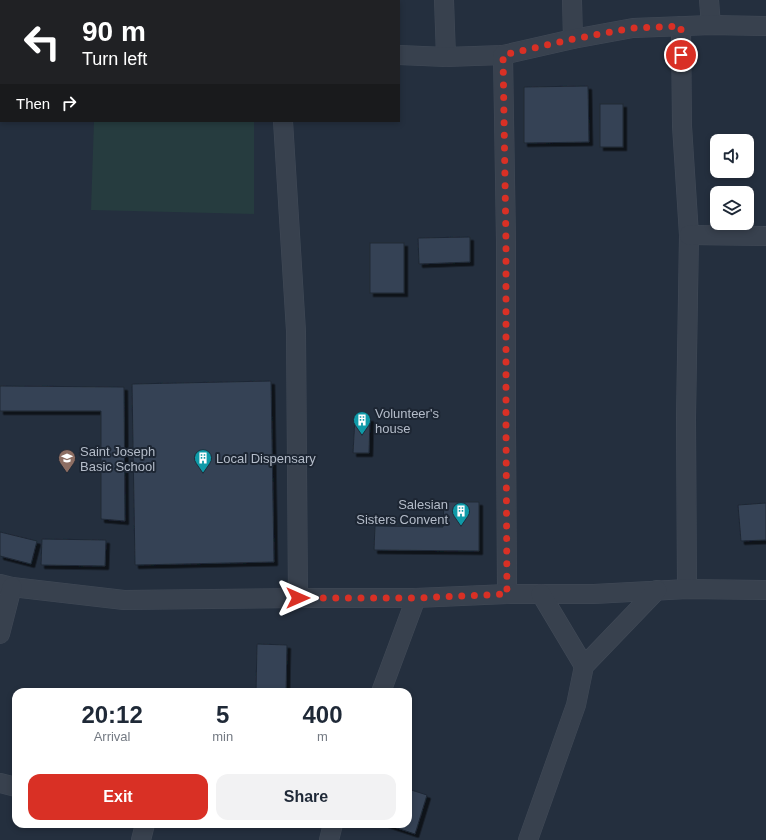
<!DOCTYPE html>
<style>
:root{--surface:#fff;--page:#f2f2f3;--text:#1f2937;--muted:#747a83;--accent:#d93025}
body{margin:0;font-family:Arial,sans-serif;background:var(--page);color:var(--text);height:100vh;display:flex;flex-direction:column;font-size:15px;white-space:nowrap}
*{box-sizing:border-box;margin:0}
p{font-size:13px;color:var(--muted)}
.icon{flex:none;width:22px;height:22px;fill:none;stroke:currentColor;stroke-width:2;stroke-linecap:round;stroke-linejoin:round}
.map{position:relative;flex:1;overflow:hidden}
.panel{position:absolute;left:12px;top:688px;width:400px;height:140px;display:flex;flex-direction:column;background:var(--surface);border-radius:12px;box-shadow:0 2px 6px #0003}
.panel>*{flex:none}
.guide{position:absolute;left:0px;top:0px;width:400px;height:122px;box-shadow:0 2px 6px #0003;background:#202124;color:#fff;overflow:hidden}
.tools{position:absolute;left:710px;top:134px;display:grid;gap:8px}
.tools a{display:grid;place-items:center;width:44px;height:44px;border-radius:8px;background:var(--surface);box-shadow:0 2px 6px #0003;font-size:20px}
.pin{position:absolute;display:grid;place-items:center;width:34px;height:34px;color:#fff;margin:-17px;border:2px solid #fff;border-radius:50%;box-shadow:0 1px 4px #0007}
.me{position:absolute;width:44px;margin:-22px;rotate:90deg;stroke-linejoin:round;filter:drop-shadow(0 0 3px #0008)}
.turn{display:flex;align-items:center;gap:14px;height:84px;padding:0 16px;font-size:18px}
.turn .icon{width:52px;height:52px;stroke-width:2.5}
.turn b{display:block;font-size:28px;line-height:34px}
.then{display:flex;align-items:center;height:38px;padding:0 16px;background:#0003;gap:8px;font-size:15px}
.eta{display:flex;justify-content:space-evenly;align-items:center;height:68px;text-align:center}
.eta b{font-size:24px;font-weight:700;line-height:28px}
.primary-button{display:flex;gap:8px;margin-top:auto;padding:8px 16px}
.primary-button a{flex:1;height:46px;border-radius:12px;background:var(--accent);color:#fff;font-size:16px;font-weight:700;line-height:46px;text-align:center}
.primary-button a+a{background:var(--page);color:var(--text)}
.map>svg:first-child{display:block}
.green{fill:#263c3f}
.building{fill:#364354;stroke:#1f2835;filter:url(#shadow)}
.lines{fill:none;stroke-linecap:round;stroke-linejoin:round}
.minor-casing{stroke:#414a57;stroke-width:20}
.minor{stroke:#38414e;stroke-width:19}
.route{stroke:#d93025;stroke-width:7;stroke-dasharray:0 12.6}
.labels{text-anchor:middle;stroke-width:4;stroke-linejoin:round;paint-order:stroke}
.poi-label{font-size:13px;fill:#b4bcc9;stroke:#1d2633;text-anchor:start}
</style>
<div class="map">
<svg width="766" height="840" viewBox="0 0 766 840">
<defs>
<filter id="shadow"><feDropShadow dx="3.5" dy="3.5" stdDeviation="0" flood-color="#0009"/></filter>
</defs>
<rect width="100%" height="100%" fill="#242f3e"/>
<path class="green" d="M94 121H254V214L91 210Z"/>
<g class="building">
<path d="M21 0H70L69 1H22Z"/>
<path d="M588 86 589 142 524 143V87Z"/>
<rect x="600" y="104" width="23" height="43"/>
<path d="M470 237V262L419 264 418 238Z"/>
<rect x="370" y="243" width="34" height="50"/>
<path d="M271 381 274 562 135 565 132 384Z"/>
<path d="M0 386 124 387 125 521 101 519V411H0Z"/>
<path d="M355 418H370L369 453H353Z"/>
<path d="M444 502H479V551L374 550 375 526 443 527Z"/>
<path d="M766 503V540L741 541 738 505Z"/>
<path d="M0 532 37 541 31 564 0 556Z"/>
<path d="M42 539 106 540 105 566 41 565Z"/>
<path d="M257 644 287 645 286 692H256Z"/>
<path d="M408 789 427 795 415 834 385 824H408Z"/>
</g>
<g class="lines">
<g class="minor-casing">
<g id="minor">
<path d="M444 0 446 57"/>
<path d="M572 0 573 39"/>
<path d="M709 0 711 25"/>
<path d="M160 1V0"/>
<path d="M681 26 682 126 689 235 686 418 687 589"/>
<path d="M0 41H1"/>
<path d="M399 55 446 57 503 55 573 39 633 28 711 25 766 26"/>
<path d="M503 55 506 242V426L507 594"/>
<path d="M283 121 296 331 298 598"/>
<path d="M689 235 766 236"/>
<path d="M0 584 12 587 124 600 298 598H416L507 594H594L687 589 766 590"/>
<path d="M541 594 584 666"/>
<path d="M0 634 12 587"/>
<path d="M381 692 416 598"/>
<path d="M0 783 16 787"/>
<path d="M141 840 145 824"/>
<path d="M329 840 333 824"/>
<path d="M528 840 576 705 584 666 657 590"/>
</g>
</g>
<use href="#minor" class="minor"/>
</g>
<g class="lines">
<path class="route" d="M298 598H416L507 594 506 426V242L503 55 573 39 633 28 681 26V55"/>
</g>
<defs>
<g id="building-pin" transform="scale(0.9)"><path d="M0 17L-7.5 6A9.5 9.5 0 1 1 7.5 6Z" fill="#0f9aa8" stroke="#1d2633"/><path d="M-4-6H4V6H1V3H-1V6H-4ZM-2.5-4.3h1.7v1.8h-1.7ZM.8-4.3h1.7v1.8H.8ZM-2.5-1h1.7V.8h-1.7ZM.8-1h1.7V.8H.8Z" fill="#fff"/></g>
<g id="university-pin" transform="scale(0.9)"><path d="M0 17L-7.5 6A9.5 9.5 0 1 1 7.5 6Z" fill="#8d6e63" stroke="#1d2633"/><path d="M0-5L7-2L0 1L-7-2ZM-4 1L0 2.5L4 1V4Q0 6-4 4Z" fill="#fff"/></g>
</defs>
<g fill-rule="evenodd">
<use href="#building-pin" x="362" y="420"/>
<use href="#university-pin" x="67" y="458"/>
<use href="#building-pin" x="203" y="458"/>
<use href="#building-pin" x="461" y="511"/>
</g>
<g class="labels">
<g class="poi-label">
<text x="375" y="418">Volunteer's<tspan x="375" dy="15">house</tspan></text>
<text x="80" y="456">Saint Joseph<tspan x="80" dy="15">Basic School</tspan></text>
<text x="216" y="463">Local Dispensary</text>
<text x="448" y="509" text-anchor="end">Salesian<tspan x="448" dy="15">Sisters Convent</tspan></text>
</g>
</g>
</svg>
<div class="tools">
<a><svg class="icon" aria-label="sound" viewBox="0 0 24 24"><path d="M4 9h4l5-4v14l-5-4H4zM17 9q2 3 0 6"/></svg></a>
<a><svg class="icon" aria-label="layers" viewBox="0 0 24 24"><path d="M12 4l9 5-9 5-9-5zM3 14l9 5 9-5"/></svg></a>
</div>
<div class="pin" style="left:681px;top:55px;background:#d93025"><svg class="icon" aria-label="arrive" viewBox="0 0 24 24"><path d="M6 21V4h12l-3 4 3 4H6"/></svg></div>
<svg class="me" style="left:298px;top:598px" viewBox="-20 -20 40 40"><path d="M0-17L14 15 0 8-14 15z" fill="#d93025" stroke="#fff" stroke-width="4"/></svg>
<div class="guide">
<div class="turn"><svg class="icon" aria-label="left" viewBox="0 0 24 24"><path d="M17 20v-9H6M10 6l-5 5 5 5"/></svg><div><b>90 m</b>Turn left</div></div>
<div class="then">Then<svg class="icon" aria-label="right" viewBox="0 0 24 24"><path d="M7 20v-9h11M14 6l5 5-5 5"/></svg></div>
</div>
<section class="panel">
<div class="eta">
<div><b>20:12</b><p>Arrival</p></div>
<div><b>5</b><p>min</p></div>
<div><b>400</b><p>m</p></div>
</div>
<div class="primary-button"><a>Exit</a><a>Share</a></div>
</section>
</div>
